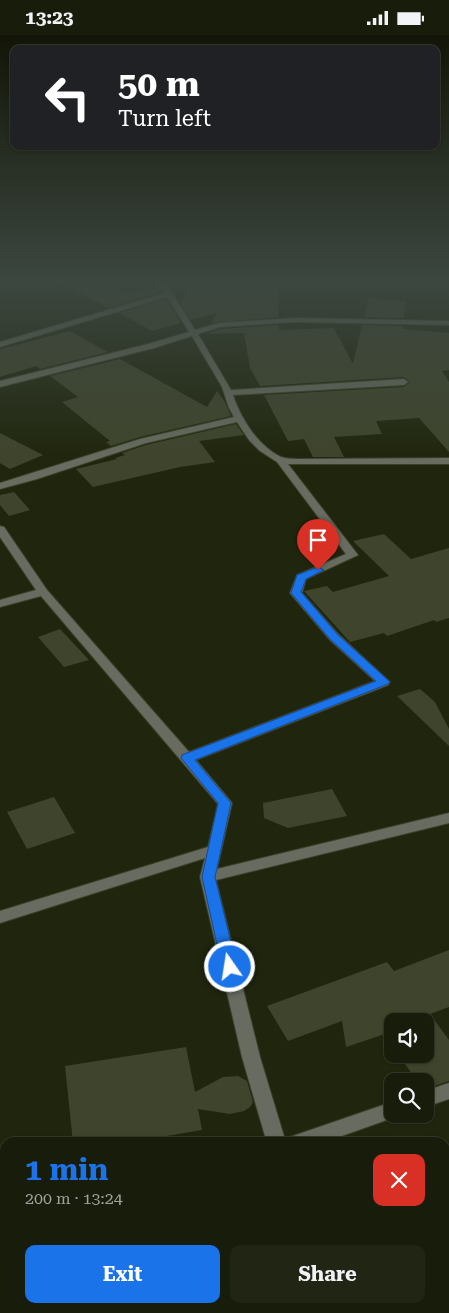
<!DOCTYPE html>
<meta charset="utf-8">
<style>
:root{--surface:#181c0a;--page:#212513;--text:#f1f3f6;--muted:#9fa19c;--line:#363a2b;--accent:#1a73e8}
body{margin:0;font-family:"Roboto Serif",serif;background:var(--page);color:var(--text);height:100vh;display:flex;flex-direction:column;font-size:19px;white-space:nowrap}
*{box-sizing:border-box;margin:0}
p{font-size:16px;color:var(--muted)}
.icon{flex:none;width:28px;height:28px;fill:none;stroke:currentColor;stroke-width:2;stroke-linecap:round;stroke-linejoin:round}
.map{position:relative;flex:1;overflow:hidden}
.details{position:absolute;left:0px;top:1102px;width:450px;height:176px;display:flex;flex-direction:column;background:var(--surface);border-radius:15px 15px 0 0;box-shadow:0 1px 4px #0004,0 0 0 1px var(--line)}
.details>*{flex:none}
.banner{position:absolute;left:10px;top:10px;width:430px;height:105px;border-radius:10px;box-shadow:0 1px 4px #0004,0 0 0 1px var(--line);background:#202124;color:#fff;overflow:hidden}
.controls{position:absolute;left:384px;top:978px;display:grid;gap:10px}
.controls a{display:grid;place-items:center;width:50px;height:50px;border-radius:10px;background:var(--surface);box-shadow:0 1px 4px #0004,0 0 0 1px var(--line);font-size:25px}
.pin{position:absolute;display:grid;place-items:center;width:42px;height:42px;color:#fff;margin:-51px -21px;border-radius:50% 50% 50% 0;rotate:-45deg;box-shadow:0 0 5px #0007}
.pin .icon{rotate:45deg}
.me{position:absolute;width:55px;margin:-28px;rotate:347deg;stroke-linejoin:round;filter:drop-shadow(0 0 4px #0008)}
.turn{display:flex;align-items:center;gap:18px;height:105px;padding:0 25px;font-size:22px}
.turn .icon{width:65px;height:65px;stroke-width:2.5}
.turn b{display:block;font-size:35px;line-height:42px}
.round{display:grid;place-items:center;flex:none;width:52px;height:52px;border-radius:10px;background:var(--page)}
.summary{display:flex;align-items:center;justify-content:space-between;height:85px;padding:0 25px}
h1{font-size:30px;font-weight:700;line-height:38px;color:var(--accent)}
.cta{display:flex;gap:10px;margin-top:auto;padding:10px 25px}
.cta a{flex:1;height:58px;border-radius:10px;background:var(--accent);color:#fff;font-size:20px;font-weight:700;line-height:58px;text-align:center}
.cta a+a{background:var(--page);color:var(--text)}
.status{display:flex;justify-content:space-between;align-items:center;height:35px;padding:0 25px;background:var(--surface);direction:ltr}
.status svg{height:14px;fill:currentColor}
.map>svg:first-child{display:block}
.building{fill:#3f452c}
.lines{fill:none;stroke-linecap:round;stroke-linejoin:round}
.minor-casing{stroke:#3b4129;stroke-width:2}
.minor{fill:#686c60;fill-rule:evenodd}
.route{fill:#1a73e8;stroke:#114b97}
</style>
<div class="status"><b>13:23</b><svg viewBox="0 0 49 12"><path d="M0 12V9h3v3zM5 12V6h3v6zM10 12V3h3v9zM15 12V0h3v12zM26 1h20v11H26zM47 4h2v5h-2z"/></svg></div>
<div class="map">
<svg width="449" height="1278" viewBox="0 0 449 1278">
<rect width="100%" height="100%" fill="#20260d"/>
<g class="building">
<path d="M56 245H108L127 258 159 253 162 257 108 273Z"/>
<path d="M218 245H250L252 252 278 251 279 282 211 288 217 278 191 285 181 269 190 246 219 247Z"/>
<path d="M368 263 406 266 404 283 364 282Z"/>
<path d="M166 264 181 288 152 296 119 278Z"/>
<path d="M279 290V295L334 293 353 329 362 290 403 291V294L449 298V335L442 336 449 347V417L419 383 376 386 382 399 334 402 344 422H313L304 404 288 406 264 360 404 352 410 347 404 342 260 351 250 333 244 298 205 299 220 294Z"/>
<path d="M70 296 108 317 40 334 36 331 0 342V314Z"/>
<path d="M120 324 207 372 217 356 225 367 231 381 140 402 111 411 106 407 110 406 62 367 78 362 50 341Z"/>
<path d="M236 389 244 400 199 406 215 427 180 432 93 452 76 434 117 424 115 423 125 420 122 418 146 410Z"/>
<path d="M0 398 43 420 10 434 0 428Z"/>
<path d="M14 457 30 475 9 481 0 470V460Z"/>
<path d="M384 499 411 524 449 513V583L436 587 434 585 387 601 384 598 350 607 304 556 327 551 333 557 389 541 353 506Z"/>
<path d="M60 594 89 625 64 632 38 602Z"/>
<path d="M420 654 435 667 449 694V711L397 661Z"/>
<path d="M332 754 347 781 288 793 264 783 263 768Z"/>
<path d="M54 762 75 798 27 814 7 777Z"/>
<path d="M449 915V972L430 979 449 1005V1046L425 1054V1046H417L398 1019H425V986H392V1010L385 999 346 1012 342 986 288 1006 267 971 387 927 394 936Z"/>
<path d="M186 1012 195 1057 223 1042 238 1041 247 1046 253 1067 250 1072 244 1076 230 1079 198 1074 202 1095 125 1108H73L65 1031Z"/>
</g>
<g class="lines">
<g class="minor-casing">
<g id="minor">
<path d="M154 245H161L172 257 195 295 219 288 295 283 449 286V290L295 287 220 292 198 299 231 355 404 344 408 347 404 350 233 360C241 384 258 411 281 422 287 424 295 424 301 424L449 423V429H288L358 520 306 544 302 558 338 599 390 647 388 650 196 725 232 768 217 834 449 778V788L216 845 260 1022 286 1108H267L242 1022 200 842 205 823 0 888V876L208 812 218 769 41 561 0 572V565L36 555 0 502V491L4 492 47 555 189 717 375 646 330 605 290 558 297 540 346 519 277 427 260 416 249 405 237 387 146 408 37 444 0 454V448L140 404 234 382 229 373 222 352 192 301 154 313 0 352V346L148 309 189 297 167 262 0 312V307L165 258Z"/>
<path d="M449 1048V1064L425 1072V1056Z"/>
<path d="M392 1067V1079H399L398 1081 322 1108H288L290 1102Z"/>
<path d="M293 1274H315L317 1278H295Z"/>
</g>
</g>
<use href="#minor" class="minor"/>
</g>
<linearGradient id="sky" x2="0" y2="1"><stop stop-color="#121507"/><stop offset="0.58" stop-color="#3c4740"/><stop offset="1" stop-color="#3c4740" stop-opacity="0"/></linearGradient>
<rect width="449" height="424" fill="url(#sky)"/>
<path class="route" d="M318 532 324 535 306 544 301 557 338 600 390 647 388 649 195 725 231 768 215 842 237 932 235 936 230 938 224 936 222 932 202 842 218 768 181 723 182 720 376 646 330 604 291 558 297 540Z"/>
</svg>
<div class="controls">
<a><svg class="icon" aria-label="sound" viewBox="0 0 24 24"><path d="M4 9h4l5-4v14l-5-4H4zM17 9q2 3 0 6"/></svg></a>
<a><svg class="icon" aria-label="search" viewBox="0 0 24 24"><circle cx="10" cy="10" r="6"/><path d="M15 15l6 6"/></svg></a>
</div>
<div class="pin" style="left:318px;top:535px;background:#d93025"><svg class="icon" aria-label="arrive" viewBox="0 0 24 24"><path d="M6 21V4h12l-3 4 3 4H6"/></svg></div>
<svg class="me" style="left:230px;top:932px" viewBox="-20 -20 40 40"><circle r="17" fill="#1a73e8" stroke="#fff" stroke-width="3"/><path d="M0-11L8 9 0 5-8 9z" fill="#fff"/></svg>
<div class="banner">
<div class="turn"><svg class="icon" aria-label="left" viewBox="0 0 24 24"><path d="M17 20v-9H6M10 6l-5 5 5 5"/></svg><div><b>50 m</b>Turn left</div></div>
</div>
<section class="details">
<div class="summary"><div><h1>1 min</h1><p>200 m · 13:24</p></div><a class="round" style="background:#d93025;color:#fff"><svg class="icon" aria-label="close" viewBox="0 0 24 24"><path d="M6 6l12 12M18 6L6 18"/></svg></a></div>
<div class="cta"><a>Exit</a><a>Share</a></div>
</section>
</div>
